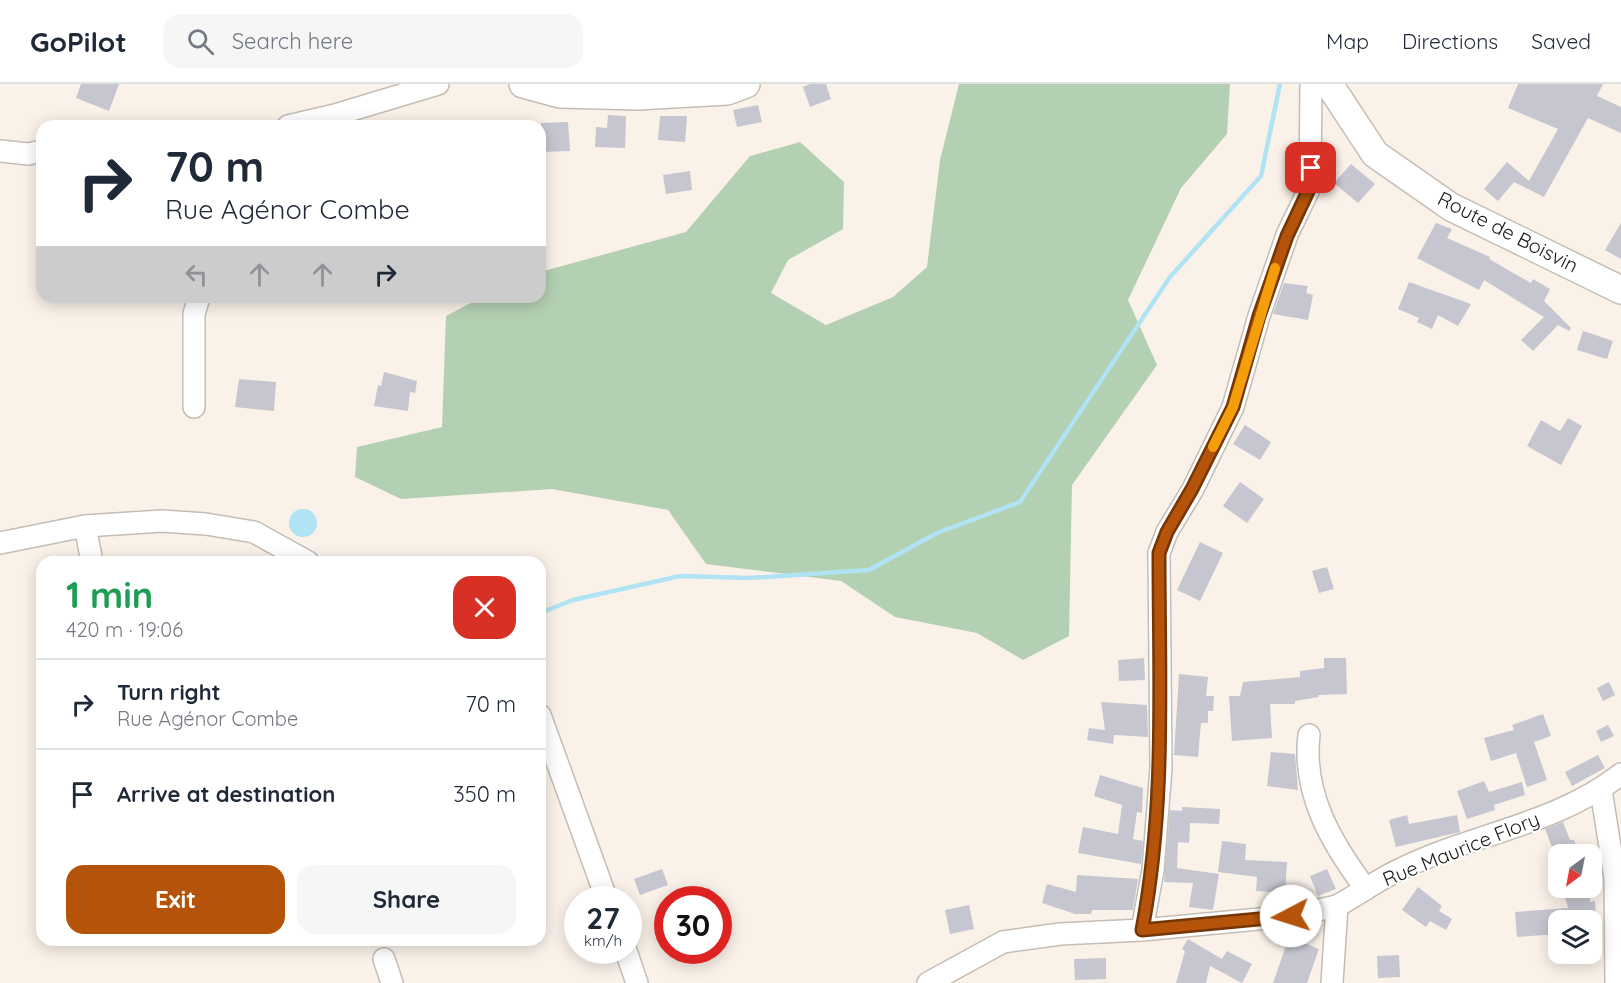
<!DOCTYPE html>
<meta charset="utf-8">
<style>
:root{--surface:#fff;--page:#f6f6f7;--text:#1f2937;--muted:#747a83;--line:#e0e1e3;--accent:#b45309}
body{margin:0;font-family:Quicksand,sans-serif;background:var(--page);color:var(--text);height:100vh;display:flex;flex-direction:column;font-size:22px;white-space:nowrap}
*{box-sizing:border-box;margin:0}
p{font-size:20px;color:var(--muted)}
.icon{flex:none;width:33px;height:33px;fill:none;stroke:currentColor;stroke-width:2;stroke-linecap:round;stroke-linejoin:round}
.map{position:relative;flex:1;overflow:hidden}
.side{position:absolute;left:36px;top:472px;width:510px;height:390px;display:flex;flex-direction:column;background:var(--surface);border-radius:18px;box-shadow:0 3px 15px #0003}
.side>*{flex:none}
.banner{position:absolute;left:36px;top:36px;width:510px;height:183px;border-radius:18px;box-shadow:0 3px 15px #0003;background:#fff;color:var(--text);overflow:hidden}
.needle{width:39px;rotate:212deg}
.tools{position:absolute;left:1548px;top:760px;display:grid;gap:12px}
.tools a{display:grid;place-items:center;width:54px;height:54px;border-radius:12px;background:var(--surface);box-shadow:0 3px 15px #0003;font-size:30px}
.speed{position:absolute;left:564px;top:802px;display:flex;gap:12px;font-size:30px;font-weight:700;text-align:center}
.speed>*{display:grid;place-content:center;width:78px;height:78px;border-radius:50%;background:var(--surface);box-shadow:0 3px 15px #0003;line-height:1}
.speed small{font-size:15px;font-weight:400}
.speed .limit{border:9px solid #d22;background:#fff;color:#111}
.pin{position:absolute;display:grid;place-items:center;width:51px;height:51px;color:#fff;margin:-26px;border-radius:12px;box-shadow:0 3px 9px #0006}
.me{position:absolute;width:66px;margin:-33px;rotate:265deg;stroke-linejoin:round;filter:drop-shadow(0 0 4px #0008)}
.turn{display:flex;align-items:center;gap:21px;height:126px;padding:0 30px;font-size:27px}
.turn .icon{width:78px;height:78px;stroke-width:2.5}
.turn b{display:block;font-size:42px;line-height:51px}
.lanes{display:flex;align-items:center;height:57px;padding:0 30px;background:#0003;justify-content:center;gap:30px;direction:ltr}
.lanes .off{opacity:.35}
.round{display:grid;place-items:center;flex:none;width:63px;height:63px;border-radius:18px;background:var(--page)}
.overview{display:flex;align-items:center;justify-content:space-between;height:102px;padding:0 30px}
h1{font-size:36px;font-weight:700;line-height:45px;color:#1e9e55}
.button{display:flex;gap:12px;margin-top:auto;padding:12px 30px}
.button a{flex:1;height:69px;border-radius:18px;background:var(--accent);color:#fff;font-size:24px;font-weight:700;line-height:69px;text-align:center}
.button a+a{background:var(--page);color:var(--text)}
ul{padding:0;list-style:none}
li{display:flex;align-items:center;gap:18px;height:90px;padding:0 30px;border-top:2px solid var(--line)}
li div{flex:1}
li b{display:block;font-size:22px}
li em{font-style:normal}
header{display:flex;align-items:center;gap:36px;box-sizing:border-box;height:84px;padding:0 30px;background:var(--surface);border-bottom:2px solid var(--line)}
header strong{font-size:28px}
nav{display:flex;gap:33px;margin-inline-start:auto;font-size:21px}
.search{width:420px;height:54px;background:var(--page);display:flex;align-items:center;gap:15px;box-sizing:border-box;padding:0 21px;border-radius:18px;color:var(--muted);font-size:22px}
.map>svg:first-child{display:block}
.green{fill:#b4d0b2}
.water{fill:#b0e3f3}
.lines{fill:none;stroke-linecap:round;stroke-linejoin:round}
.stream{stroke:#b0e3f3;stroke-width:4.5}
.building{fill:#c6c6d0}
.minor-casing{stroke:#c5bdb5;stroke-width:24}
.major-casing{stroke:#c5bdb5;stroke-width:30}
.minor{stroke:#fff;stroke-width:21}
.major{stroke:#fff;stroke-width:27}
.route-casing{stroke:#753606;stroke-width:15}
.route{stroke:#b45309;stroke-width:10}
.slow{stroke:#f59e0b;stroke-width:10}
.labels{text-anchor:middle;stroke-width:4.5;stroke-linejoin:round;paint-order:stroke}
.street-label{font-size:20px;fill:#1a1815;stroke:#fff}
</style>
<header>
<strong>GoPilot</strong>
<div class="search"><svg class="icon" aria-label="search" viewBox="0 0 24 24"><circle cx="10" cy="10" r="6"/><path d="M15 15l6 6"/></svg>Search here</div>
<nav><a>Map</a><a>Directions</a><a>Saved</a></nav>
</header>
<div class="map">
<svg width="1621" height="899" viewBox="0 0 1621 899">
<rect width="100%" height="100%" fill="#faf2e9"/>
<path class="green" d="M959 0H1230L1227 50 1181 104 1128 216 1157 281 1072 401 1069 552 1023 576 977 549 895 533 841 497 706 480 668 426 552 405 401 415 355 393 357 363 442 343 446 232 482 213H540V188L686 148 750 72 800 58 844 98 843 145 788 176 771 209 826 241 893 213 927 183 940 76Z"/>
<circle class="water" cx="303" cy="439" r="14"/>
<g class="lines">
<path class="stream" d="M540 529 573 516 680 492 749 494 869 486 937 449 1020 418 1170 193 1261 92 1280 0"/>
</g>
<g class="building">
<path d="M81 0H119L109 27 76 14Z"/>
<path d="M810 0H826L831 15 810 23 803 3Z"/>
<path d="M1518 0H1603L1597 12 1621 23V49L1588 34 1544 113 1514 98 1498 117 1484 105 1507 78 1529 97 1558 45 1508 24Z"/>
<path d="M758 21 762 38 737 43 733 26Z"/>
<path d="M608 31 626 32 625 64 595 63 596 43 607 44Z"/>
<path d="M660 32H687L685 58 658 56Z"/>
<path d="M568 38 570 67 542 68 541 39Z"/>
<path d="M1351 80 1375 100 1358 119 1334 99Z"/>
<path d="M690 87 692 106 666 110 663 91Z"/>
<path d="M1436 139 1452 145 1447 154 1490 173 1489 175 1531 199 1533 195 1550 205 1544 217 1571 244 1569 247 1558 241 1533 267 1521 256 1544 233 1484 196 1479 206 1417 174Z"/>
<path d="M1621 139V175L1605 166Z"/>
<path d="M1409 198 1471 220 1458 242 1438 231 1432 245 1417 238 1419 234 1398 225Z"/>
<path d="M1284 199 1308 202 1306 209 1313 211 1308 236 1273 230Z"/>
<path d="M1583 247 1613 257 1607 275 1577 266Z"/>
<path d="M384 288 417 297 415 309 410 308 408 327 374 322 378 301 381 302Z"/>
<path d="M239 295 276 298 274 327 235 323Z"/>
<path d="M1568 334 1582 342 1561 381 1527 362 1541 336 1560 347Z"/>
<path d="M1245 341 1271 358 1260 376 1233 360Z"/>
<path d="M1240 398 1264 415 1247 439 1223 422Z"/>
<path d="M1200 458 1223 469 1200 517 1177 506Z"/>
<path d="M1327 483 1334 505 1319 509 1312 487Z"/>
<path d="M1144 574 1145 596 1119 597 1118 576Z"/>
<path d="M1324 574H1346L1347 610 1318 611 1319 613 1295 617V620H1270L1272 654 1232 657 1229 612H1240L1243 598 1300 593V587L1324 584Z"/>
<path d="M1179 590 1208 593 1206 612H1214L1213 627H1208V639H1201L1198 673 1174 671Z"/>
<path d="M1609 598 1615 611 1603 617 1597 604Z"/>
<path d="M1101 618 1147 621 1148 653 1114 651 1113 660 1087 656 1089 644 1105 646Z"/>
<path d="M1543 630 1551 652 1534 658 1547 696 1527 703 1516 669 1491 677 1484 654 1514 646 1512 641Z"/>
<path d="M1608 641 1614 652 1601 658 1596 647Z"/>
<path d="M1271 668 1295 670 1298 706 1267 702Z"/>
<path d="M1598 671 1605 684 1572 702 1565 688Z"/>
<path d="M1100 691 1143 704 1142 729 1137 728 1133 755 1143 757 1141 780 1078 769 1083 743 1118 750 1122 721 1094 712Z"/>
<path d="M1484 697 1489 708 1522 698 1525 711 1494 721 1495 726 1467 735 1457 707Z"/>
<path d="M1182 723 1220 725 1219 740 1190 739 1189 759 1178 758 1177 784 1219 790 1213 826 1189 823 1193 799 1164 798 1170 726 1182 727Z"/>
<path d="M1407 731 1409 740 1457 731 1460 748 1396 763 1389 736Z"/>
<path d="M1563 738 1570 756H1574L1579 771H1555L1545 745Z"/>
<path d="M1222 757 1246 760 1245 776 1287 778 1285 809 1256 807 1257 793 1218 788Z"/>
<path d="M662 785 668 801 640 811 634 795Z"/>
<path d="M1327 785 1336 805 1318 812 1310 792Z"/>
<path d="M1077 791 1138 795 1133 826H1092L1091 830H1075L1042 819 1047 800 1076 808Z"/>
<path d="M1418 803 1442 822 1439 827 1452 835 1446 846 1430 837 1426 843 1402 826Z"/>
<path d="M1590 811V818L1595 817 1596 832H1592L1593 837H1558V850L1517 853 1515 828 1568 824 1565 813Z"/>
<path d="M969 821 974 845 950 850 945 826Z"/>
<path d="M1289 853 1319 865 1307 899H1273Z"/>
<path d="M1188 855 1222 875 1227 867 1252 880 1242 899 1210 882 1206 899H1176L1185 867 1182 865Z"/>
<path d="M1399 871 1400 893 1378 894 1377 872Z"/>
<path d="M1106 874V895L1075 896 1074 875Z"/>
</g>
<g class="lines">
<g class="minor-casing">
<g id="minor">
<path d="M288 42 335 31 438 0"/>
<path d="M0 67 28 70 42 67"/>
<path d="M194 323V230L199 213"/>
<path d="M85 442 92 478"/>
<path d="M0 459 85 442 162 437 206 440 254 448 308 478"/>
<path d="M540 631 607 816"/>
<path d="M1309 651C1302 710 1332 760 1366 805"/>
<path d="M1601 706 1615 794 1616 899"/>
<path d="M1142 846 1153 786 1161 684 1159 469 1167 448 1193 405 1233 323 1259 232 1287 151 1310 103 1311 0"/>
<path d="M626 867 637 899"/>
<path d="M384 875 392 899"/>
<path d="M928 899 1003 858 1060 850 1142 846 1291 832 1337 822"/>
<path d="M1332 899 1337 822C1359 810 1379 795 1401 785 1472 750 1558 740 1621 690"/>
</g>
</g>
<g class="major-casing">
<g id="major">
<path d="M523 0 560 10 637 12 727 7 746 0"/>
<path d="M1329 0 1375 70 1451 123 1621 206"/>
</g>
</g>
<use href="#minor" class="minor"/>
<use href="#major" class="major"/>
</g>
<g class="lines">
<g class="route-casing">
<path id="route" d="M1291 832 1142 846C1166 721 1159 596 1159 469L1167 448 1192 405 1233 323 1259 232 1287 152 1310 103 1311 84"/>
</g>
<use href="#route" class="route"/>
<path class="slow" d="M1213 363 1233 323 1275 184"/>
</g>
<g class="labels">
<g class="street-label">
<text transform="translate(1508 148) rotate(27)" y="7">Route de Boisvin</text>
<text transform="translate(1461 765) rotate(-22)" y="7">Rue Maurice Flory</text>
</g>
</g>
</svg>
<div class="tools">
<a><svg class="needle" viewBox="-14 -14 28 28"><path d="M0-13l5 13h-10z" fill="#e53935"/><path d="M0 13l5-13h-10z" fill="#747a83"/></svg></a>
<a><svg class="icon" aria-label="layers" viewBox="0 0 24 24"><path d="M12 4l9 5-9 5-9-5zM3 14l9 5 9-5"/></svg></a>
</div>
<div class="speed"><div>27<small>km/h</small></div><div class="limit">30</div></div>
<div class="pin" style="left:1311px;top:84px;background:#d93025"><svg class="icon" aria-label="arrive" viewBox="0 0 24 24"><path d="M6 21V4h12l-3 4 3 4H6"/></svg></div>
<svg class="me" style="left:1291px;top:832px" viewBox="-20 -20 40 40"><circle r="19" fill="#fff"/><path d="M0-13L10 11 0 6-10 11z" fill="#b45309"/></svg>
<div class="banner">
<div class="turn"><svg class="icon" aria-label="right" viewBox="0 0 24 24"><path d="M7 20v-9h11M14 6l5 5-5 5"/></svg><div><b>70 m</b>Rue Agénor Combe</div></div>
<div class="lanes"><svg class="icon off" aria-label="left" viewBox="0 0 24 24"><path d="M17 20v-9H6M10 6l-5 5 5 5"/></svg><svg class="icon off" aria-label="ahead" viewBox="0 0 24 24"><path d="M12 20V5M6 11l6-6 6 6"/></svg><svg class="icon off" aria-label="ahead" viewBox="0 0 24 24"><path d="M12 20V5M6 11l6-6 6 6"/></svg><svg class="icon" aria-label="right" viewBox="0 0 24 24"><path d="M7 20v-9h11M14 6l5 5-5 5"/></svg></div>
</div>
<section class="side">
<div class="overview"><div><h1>1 min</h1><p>420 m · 19:06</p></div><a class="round" style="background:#d93025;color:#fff"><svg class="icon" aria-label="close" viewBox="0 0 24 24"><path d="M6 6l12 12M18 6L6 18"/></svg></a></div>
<ul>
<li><svg class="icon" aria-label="right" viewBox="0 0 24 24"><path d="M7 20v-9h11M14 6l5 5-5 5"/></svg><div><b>Turn right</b><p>Rue Agénor Combe</p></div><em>70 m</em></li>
<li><svg class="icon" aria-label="arrive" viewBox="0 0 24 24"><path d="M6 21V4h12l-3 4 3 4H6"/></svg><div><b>Arrive at destination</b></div><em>350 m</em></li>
</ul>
<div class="button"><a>Exit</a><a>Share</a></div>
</section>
</div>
